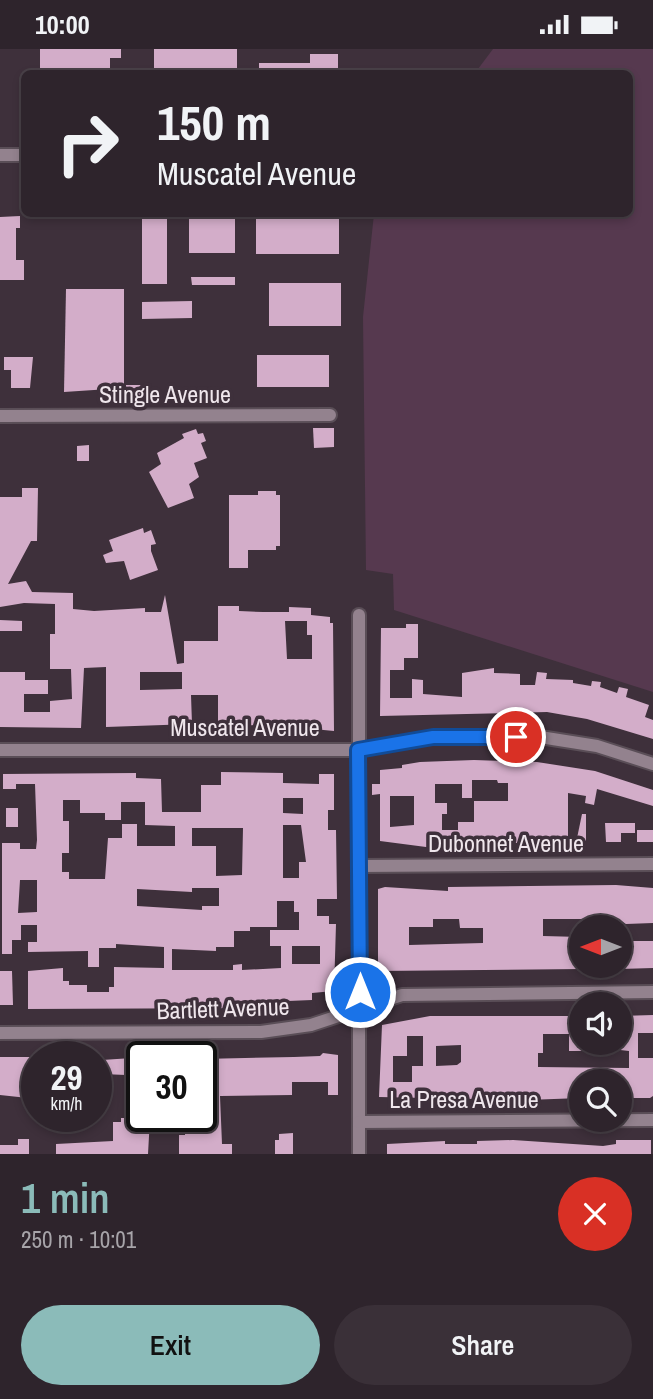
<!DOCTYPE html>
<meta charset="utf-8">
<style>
:root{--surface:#2e242c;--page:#3a3038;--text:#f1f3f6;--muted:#a7a4a9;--line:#494148;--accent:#8bbbb9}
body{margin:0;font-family:"Archivo Narrow",sans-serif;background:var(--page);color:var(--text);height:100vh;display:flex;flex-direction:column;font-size:26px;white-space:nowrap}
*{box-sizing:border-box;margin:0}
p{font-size:23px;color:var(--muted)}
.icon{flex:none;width:38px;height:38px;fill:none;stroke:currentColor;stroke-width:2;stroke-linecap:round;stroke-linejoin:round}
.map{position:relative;height:1105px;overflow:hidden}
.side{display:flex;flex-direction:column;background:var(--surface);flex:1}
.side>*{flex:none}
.top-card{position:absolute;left:21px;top:21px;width:612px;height:147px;border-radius:10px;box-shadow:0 4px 10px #0003,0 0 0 2px var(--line);background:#2e242c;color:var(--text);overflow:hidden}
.needle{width:46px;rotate:270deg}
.buttons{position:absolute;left:569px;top:866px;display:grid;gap:14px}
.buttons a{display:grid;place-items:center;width:63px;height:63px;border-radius:50%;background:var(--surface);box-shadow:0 4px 10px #0003,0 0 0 2px var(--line);font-size:35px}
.speed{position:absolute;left:21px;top:992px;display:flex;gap:14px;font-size:35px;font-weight:700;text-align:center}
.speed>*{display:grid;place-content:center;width:91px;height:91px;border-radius:50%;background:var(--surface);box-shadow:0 4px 10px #0003,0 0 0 2px var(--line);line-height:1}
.speed small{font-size:18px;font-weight:400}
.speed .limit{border:4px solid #111;border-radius:10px;background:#fff;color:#111}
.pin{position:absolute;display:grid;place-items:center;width:60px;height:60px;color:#fff;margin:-30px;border:4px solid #fff;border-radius:50%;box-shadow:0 2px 7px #0007}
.me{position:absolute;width:77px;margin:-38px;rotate:0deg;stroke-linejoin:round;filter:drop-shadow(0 0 5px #0008)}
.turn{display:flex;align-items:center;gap:24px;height:147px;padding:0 21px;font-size:32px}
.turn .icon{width:91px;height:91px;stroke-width:2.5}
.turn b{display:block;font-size:49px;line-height:60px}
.round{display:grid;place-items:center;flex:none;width:74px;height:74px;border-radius:37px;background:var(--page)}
.headline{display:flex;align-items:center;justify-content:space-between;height:119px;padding:0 21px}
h1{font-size:42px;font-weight:600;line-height:52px;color:var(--accent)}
.button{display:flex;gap:14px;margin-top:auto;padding:14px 21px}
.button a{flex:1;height:80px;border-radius:42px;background:var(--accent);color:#111;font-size:28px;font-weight:600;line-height:80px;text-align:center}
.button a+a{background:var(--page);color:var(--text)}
.status{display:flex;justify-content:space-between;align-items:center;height:49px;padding:0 35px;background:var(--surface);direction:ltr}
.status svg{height:19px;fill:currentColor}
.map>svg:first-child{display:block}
.green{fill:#56394f}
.building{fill:#d3adc9;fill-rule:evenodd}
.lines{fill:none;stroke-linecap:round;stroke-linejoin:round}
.street-casing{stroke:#5a4e57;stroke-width:16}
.street{stroke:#93828e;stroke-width:12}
.route-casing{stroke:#114b97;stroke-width:18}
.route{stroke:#1a73e8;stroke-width:12}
.labels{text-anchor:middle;stroke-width:7;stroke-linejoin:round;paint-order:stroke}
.street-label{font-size:24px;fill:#efe6ec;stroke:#3e303b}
</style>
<div class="status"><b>10:00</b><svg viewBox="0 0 49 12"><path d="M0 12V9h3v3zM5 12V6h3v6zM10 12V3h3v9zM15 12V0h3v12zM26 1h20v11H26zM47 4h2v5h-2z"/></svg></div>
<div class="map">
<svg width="653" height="1105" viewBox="0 0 653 1105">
<rect width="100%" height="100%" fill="#3e303b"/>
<path class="green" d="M493 0H653V643L394 561 393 525 366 521 363 268 374 165 630 164V24H475Z"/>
<g class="building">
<path d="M40 0H121V9H110V24H40Z"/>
<rect x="154" y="0" width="83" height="24"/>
<path d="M310 5H338V24H259V14H310Z"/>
<rect x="142" y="164" width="25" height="71"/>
<rect x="189" y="164" width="46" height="40"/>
<rect x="256" y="164" width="83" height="41"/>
<path d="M20 167V179H16V211H24V231H0V168Z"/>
<path d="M191 228H235V236H192Z"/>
<rect x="269" y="234" width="72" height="43"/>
<path d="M66 240H124V339L64 343Z"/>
<path d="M192 252V269L142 270V253Z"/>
<rect x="257" y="306" width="72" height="32"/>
<path d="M4 308H33L30 339H11V321H4Z"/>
<rect x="126" y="336" width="25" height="10"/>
<path d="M313 379H334V398L314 399Z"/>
<path d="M196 380 198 385 203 384 206 392 201 394 207 409 194 414 199 428 189 435 194 449 168 459 149 423 161 415 157 404 184 389 182 385Z"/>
<path d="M89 396V412H77V397Z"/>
<path d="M22 439H38L37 492H31L8 535 26 532 32 543 73 544V560L94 562 145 559V563H161L165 546 177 615 184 614V592H218V557H239V562L263 563H289V558L311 559V566L330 568V574H333L334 682 303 679 293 677V674L218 678V646H191L192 675 106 678V618L84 619 81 679 0 678V623H25V631H48V645H24V663H50V652L72 650 71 620H50V585H55V555L24 554 0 558V448H22ZM285 572H307V586H312V610H287ZM140 623H182V640L140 641Z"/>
<path d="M258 442H276V446H280V497H276V501H248V519H229V446H258Z"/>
<path d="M143 479 144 484 151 481 156 495 151 496V502L158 521 130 531 124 512 106 514 103 506 113 502 109 491Z"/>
<path d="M0 571 22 572V582H0Z"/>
<path d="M406 575H418V609H404V621H390V649H412V630L423 631V645L462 648V624L494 619V624L520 625V636H535L537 623 547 624 546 630 573 631V634L591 637 592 632 601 633 600 638 617 644 619 638 628 640 626 648 649 656 645 668 653 671V690L587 670 547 663 380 667 381 579H406Z"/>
<path d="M474 711 537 713 595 722 653 741V757L597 740 594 756 585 754 586 747 568 744V794H460L426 798 380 792V745L372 746V735H380V721L402 719V716L420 713ZM472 731H497L498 734H508V752H474V773H458V781H442V765H447V754H435V735H462V749H472ZM390 747H414V776L390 778Z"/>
<path d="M221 723 283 724V734L319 735V725H334V761H328V781H336L337 850H317V867H329V875H336L334 942 312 944V951L288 952 287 957 265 959 28 960V922L63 919V932H69V936H87V943H109V938H114V918L164 919V898L116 895V899H99V918H88V902L28 903V893H37V876H21V891H12V905H2V794H20V800H36L37 791 35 735H16V740H3V725L136 724V729L161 730 162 763H201V736H221ZM283 749H303V765L283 764ZM63 751H80V764H105V771H121V753H145V776L175 777V797H137V775H122V789H108L105 830H69V823H62V804H69V772H63ZM283 776H301L306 813H299V829H283ZM192 779H243L242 826 216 827V797H192ZM20 831H37V863L18 864ZM192 839H219V857H202V861L137 857V840L192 843ZM277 852H294V863H299V881H270V897H281V919L242 921V915L233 916V921H172V900L216 902V898H234V882H250V878H277ZM292 897H320V915H292Z"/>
<rect x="6" y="759" width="12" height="19"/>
<path d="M582 765H586V794H576Z"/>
<path d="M605 774H635V784H621V793H606Z"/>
<rect x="637" y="781" width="16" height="12"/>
<path d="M616 836 653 839V874L626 875 617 870H543V887L581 888V920L378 922V840L385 838 448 842V838ZM433 870H459L460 879H483V894L409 896V878H433Z"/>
<path d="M625 892H653V919L620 920V906L625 905Z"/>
<path d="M0 922H12L13 956H0Z"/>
<path d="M653 966V984H638V1009H653V1047L650 1049H622L620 1047V1032H581V1049L527 1051 379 1048 382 976 430 967H581V994H589L590 1002H569V985H543V1004H538V1018L629 1019V1002L620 1001V967ZM407 987H423V1017H412V1033H393V1007H407ZM461 996V1013L457 1016 436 1017V997Z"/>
<path d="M323 1004 338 1006V1046H328V1033H292V1046L220 1047 222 1095H232V1105H179V1086H185V1075L210 1072V1025H201V1010L294 1008 320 1007Z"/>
<path d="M0 1008H37V1050L0 1046Z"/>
<path d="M132 1009H141L142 1040H126V1026L102 1025V1011Z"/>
<path d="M121 1069H150L148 1105H56V1095L113 1092V1073H121Z"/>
<path d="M293 1084V1105H275V1091H279V1085Z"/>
<path d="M18 1090H29V1105H0V1096H18Z"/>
<path d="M513 1091 603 1097 616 1095V1091H651V1105H387V1095L445 1092V1095H477V1092Z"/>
</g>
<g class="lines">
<g class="street-casing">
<g id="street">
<path d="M0 106H24"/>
<path d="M0 367 330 366"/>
<path d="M359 566V1105"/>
<path d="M0 701H358L433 688H540L597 697 653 715"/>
<path d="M359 817 653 815"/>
<path d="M0 984 261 983 311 976 402 946 653 943"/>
<path d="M359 1073 653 1071"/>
</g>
</g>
<use href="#street" class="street"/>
</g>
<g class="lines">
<g class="route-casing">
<path id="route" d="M360 943 358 701 433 688H516"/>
</g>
<use href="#route" class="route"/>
</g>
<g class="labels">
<g class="street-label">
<text x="165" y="354">Stingle Avenue</text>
<text x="245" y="687">Muscatel Avenue</text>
<text x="506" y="803">Dubonnet Avenue</text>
<text transform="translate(223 960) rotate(-2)" y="8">Bartlett Avenue</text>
<text x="464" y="1059">La Presa Avenue</text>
</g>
</g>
</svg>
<div class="buttons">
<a><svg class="needle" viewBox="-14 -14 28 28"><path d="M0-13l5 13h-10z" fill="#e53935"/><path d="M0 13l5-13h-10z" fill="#a7a4a9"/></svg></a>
<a><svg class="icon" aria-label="sound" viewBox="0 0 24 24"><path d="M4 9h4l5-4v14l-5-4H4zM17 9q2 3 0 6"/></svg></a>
<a><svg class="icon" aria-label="search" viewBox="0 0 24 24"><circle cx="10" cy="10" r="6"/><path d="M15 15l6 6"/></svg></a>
</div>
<div class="speed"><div>29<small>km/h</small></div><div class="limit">30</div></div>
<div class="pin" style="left:516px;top:688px;background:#d93025"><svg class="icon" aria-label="arrive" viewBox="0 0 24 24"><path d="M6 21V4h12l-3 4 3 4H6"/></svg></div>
<svg class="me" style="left:360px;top:943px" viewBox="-20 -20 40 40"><circle r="17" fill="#1a73e8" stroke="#fff" stroke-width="3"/><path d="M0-11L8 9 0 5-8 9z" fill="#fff"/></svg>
<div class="top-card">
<div class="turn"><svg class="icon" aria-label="right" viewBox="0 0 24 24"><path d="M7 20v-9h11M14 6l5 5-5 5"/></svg><div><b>150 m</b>Muscatel Avenue</div></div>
</div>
</div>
<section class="side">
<div class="headline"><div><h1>1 min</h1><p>250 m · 10:01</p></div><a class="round" style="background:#d93025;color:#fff"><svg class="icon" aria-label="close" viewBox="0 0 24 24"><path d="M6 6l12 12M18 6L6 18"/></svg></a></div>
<div class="button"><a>Exit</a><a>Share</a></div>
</section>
